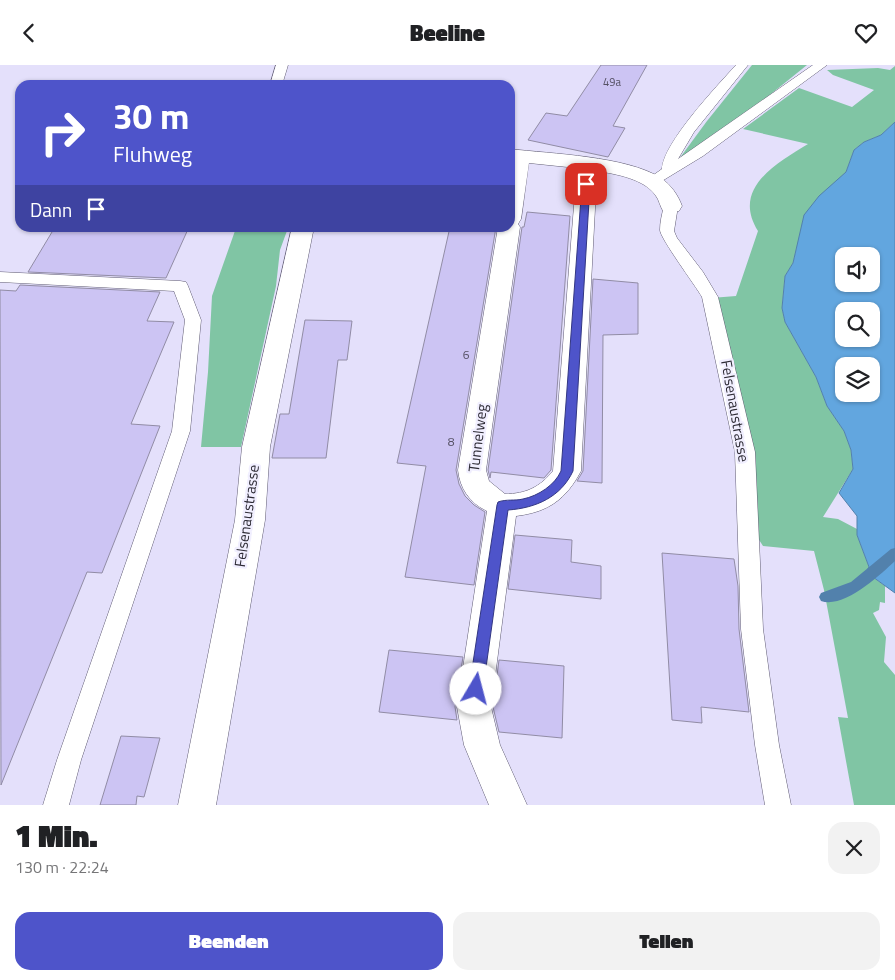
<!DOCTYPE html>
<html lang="de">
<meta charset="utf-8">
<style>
:root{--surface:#fff;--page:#f2f2f2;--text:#202124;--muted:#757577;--accent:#4e54ca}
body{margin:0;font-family:"Titillium Web",sans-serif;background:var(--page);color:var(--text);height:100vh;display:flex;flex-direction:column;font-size:19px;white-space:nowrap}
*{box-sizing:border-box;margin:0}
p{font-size:16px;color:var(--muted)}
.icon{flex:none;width:28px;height:28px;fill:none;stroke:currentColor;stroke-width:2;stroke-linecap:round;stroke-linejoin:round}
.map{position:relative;height:740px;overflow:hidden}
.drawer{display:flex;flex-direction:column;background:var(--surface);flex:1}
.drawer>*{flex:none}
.banner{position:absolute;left:15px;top:15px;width:500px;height:152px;border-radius:15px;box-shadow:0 1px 4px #0004;background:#4e54ca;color:#fff;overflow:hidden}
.tools{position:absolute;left:835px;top:182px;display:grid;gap:10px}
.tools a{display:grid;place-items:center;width:45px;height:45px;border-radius:10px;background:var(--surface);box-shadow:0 1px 4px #0004;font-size:25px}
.pin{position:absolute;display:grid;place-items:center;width:42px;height:42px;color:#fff;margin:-21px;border-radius:10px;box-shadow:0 2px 8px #0006}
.me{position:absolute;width:55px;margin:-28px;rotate:8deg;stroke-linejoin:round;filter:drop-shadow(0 0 4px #0008)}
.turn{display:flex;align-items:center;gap:18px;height:105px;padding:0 15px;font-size:22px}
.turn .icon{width:65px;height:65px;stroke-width:2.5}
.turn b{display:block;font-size:35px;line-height:42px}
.then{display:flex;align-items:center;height:48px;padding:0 15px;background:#0003;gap:10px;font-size:19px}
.round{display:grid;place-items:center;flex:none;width:52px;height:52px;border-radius:15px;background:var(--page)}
.summary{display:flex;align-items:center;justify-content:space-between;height:85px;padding:0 15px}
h1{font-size:30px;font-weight:800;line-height:38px}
.action{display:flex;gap:10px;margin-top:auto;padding:10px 15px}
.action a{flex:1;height:58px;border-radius:15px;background:var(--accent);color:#fff;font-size:20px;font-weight:800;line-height:58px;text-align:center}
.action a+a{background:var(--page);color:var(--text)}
header{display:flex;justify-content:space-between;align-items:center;height:65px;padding:0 15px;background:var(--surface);font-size:22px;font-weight:800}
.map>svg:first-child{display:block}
.green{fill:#80c5a4}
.water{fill:#62a6df;stroke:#5281ac;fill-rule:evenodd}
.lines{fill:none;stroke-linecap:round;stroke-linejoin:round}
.stream{fill:#5281ac;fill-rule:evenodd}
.building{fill:#ccc4f3;stroke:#918ca5}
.service-casing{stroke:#615d74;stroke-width:1}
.minor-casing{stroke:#615d74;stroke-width:1}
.service{fill:#fff;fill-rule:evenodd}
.minor{fill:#fff;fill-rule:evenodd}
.route{fill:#4e54ca;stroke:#333783}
.labels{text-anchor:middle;stroke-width:4.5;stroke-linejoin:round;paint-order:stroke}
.far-number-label{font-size:11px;fill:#555164}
.number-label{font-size:12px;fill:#555164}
.street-label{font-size:15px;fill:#2d2b35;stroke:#f1efff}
</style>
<header><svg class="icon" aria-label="back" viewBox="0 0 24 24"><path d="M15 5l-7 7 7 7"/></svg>Beeline<svg class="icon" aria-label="heart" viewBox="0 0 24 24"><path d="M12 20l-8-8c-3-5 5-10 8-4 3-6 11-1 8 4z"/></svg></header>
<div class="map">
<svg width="895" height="740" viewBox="0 0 895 740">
<rect width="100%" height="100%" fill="#e4e0fb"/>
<g class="green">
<path d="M752 0H807L756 41 679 94 707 56Z"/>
<path d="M895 1V57L881 70 864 77 854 85 846 107 835 119 797 182 793 198 785 211 782 243 785 257 816 312 827 341 844 366 851 385 853 404 823 452 838 454 857 464V470L869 502 866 507 885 521V538L880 537 879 545 873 548 886 572 884 597 895 610V740H854L838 652 848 653 824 525 814 486 763 481 754 467 711 233 736 231 758 166C731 123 777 98 808 79L743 64 799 23 852 42 874 25 833 10 827 5 878 3 890 5Z"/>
<path d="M236 163H288L280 185 276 221 241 382H201L208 307 212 231Z"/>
</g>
<path class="water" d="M895 57V528L866 507 869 502 857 470V451L839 428 853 404 851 385 844 366 827 341 816 312 785 257 782 243 785 211 793 198 804 150 819 131 846 107 854 85 864 77 881 70ZM844 191H871V219H844ZM844 246H871V274H844ZM844 301H871V329H844Z"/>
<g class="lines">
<path class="stream" d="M895 483V496C880 510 844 544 821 536L819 532 821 528 851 517 891 484Z"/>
</g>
<g class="building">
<path d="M601 0H647L613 61 625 63 608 92 528 75 546 48 567 51Z"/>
<path d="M527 147 570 151 551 405 544 413 491 407 490 413 488 405 522 162H524Z"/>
<path d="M55 162H189L166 213 28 207Z"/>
<path d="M450 162H496L456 405 459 419 465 431 474 440 485 447 474 520 405 512 426 401 397 398Z"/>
<path d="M593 214 638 218V269L603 270 602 418 577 416 583 406Z"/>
<path d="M20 220 160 227 147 256 174 257 131 359 160 361 102 508 87 507 1 720 0 225 16 226Z"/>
<path d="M305 255 352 256 347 295H338L326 393H272L280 349H289Z"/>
<path d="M515 470 572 475 571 497 601 501V534L508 524Z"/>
<path d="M662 488 734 494 738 521 739 564 749 647 701 642 702 658 672 655Z"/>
<path d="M389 585 463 592 455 642 457 655 379 647Z"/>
<path d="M499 595 564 601 562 673 499 667 493 642Z"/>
<path d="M121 671 160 673 144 732 137 731 136 740H100Z"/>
</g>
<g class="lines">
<g class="service-casing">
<g id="service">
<path d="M276 0H288L282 20H270Z"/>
<path d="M736 0H748L694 67 678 94 813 0H827L703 91 657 119H647L645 116 662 104C663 78 717 21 736 0Z"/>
<path d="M671 137 676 138 678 141 674 166 677 173 703 207 718 232 755 387 763 564 779 680 791 740H765L755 680 741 564 735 387 702 232C695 220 660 173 660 165 660 157 662 149 664 141L666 138Z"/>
<path d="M0 207 180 216 186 217 188 221 201 255 190 366 81 695 69 740H43L57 695 172 366 185 255 174 226 0 217Z"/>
</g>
</g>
<g class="minor-casing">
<g id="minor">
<path d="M510 84C552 89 626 91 661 113 671 120 678 130 682 141L679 146 671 147 663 146C660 141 659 135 656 131 645 114 616 109 597 106L581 406C566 434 549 447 516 451L491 642 500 680 527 740H489L464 680 457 642 487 446C470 438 460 424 458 405L498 162H510ZM529 98 577 103 553 406C540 422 526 429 505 429L489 416 486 405 520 162 518 159 521 154Z"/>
<path d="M292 162H314L270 382 265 455 216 740H178L235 455 242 382Z"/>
</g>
</g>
<use href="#service" class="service"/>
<use href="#minor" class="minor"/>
</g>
<path class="route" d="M586 116 590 119 573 406C561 432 536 443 508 445L483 624 481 628 476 630 471 628 469 624 497 440 498 437C506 434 515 436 523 434 538 431 555 420 561 406L582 119Z"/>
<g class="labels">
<g class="far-number-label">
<text x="612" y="21">49a</text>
</g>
<g class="number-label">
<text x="466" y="294">6</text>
<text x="451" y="381">8</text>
</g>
<g class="street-label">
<text transform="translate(735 346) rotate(80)" y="5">Felsenaustrasse</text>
<text transform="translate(478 373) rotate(-83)" y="5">Tunnelweg</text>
<text transform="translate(247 451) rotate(-82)" y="5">Felsenaustrasse</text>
</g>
</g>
</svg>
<div class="tools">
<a><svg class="icon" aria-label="sound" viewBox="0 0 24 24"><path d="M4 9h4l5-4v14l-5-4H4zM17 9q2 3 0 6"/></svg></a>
<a><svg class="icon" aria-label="search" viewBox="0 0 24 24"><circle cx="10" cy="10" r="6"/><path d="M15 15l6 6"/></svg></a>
<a><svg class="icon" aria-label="layers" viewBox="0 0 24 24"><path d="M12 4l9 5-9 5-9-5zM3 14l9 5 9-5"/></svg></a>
</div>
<div class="pin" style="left:586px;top:119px;background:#d93025"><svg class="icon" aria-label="arrive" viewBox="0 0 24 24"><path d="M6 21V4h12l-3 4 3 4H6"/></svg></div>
<svg class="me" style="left:476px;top:624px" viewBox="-20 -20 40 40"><circle r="19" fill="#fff"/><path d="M0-13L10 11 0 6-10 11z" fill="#4e54ca"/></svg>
<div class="banner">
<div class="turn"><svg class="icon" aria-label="right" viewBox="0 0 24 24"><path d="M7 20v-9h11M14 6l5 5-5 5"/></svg><div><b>30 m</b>Fluhweg</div></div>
<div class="then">Dann<svg class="icon" aria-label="arrive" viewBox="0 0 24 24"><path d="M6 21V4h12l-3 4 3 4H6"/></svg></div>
</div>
</div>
<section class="drawer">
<div class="summary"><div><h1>1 Min.</h1><p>130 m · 22:24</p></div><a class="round"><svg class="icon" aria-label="close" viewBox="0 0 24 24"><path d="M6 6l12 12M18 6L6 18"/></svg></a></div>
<div class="action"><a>Beenden</a><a>Teilen</a></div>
</section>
